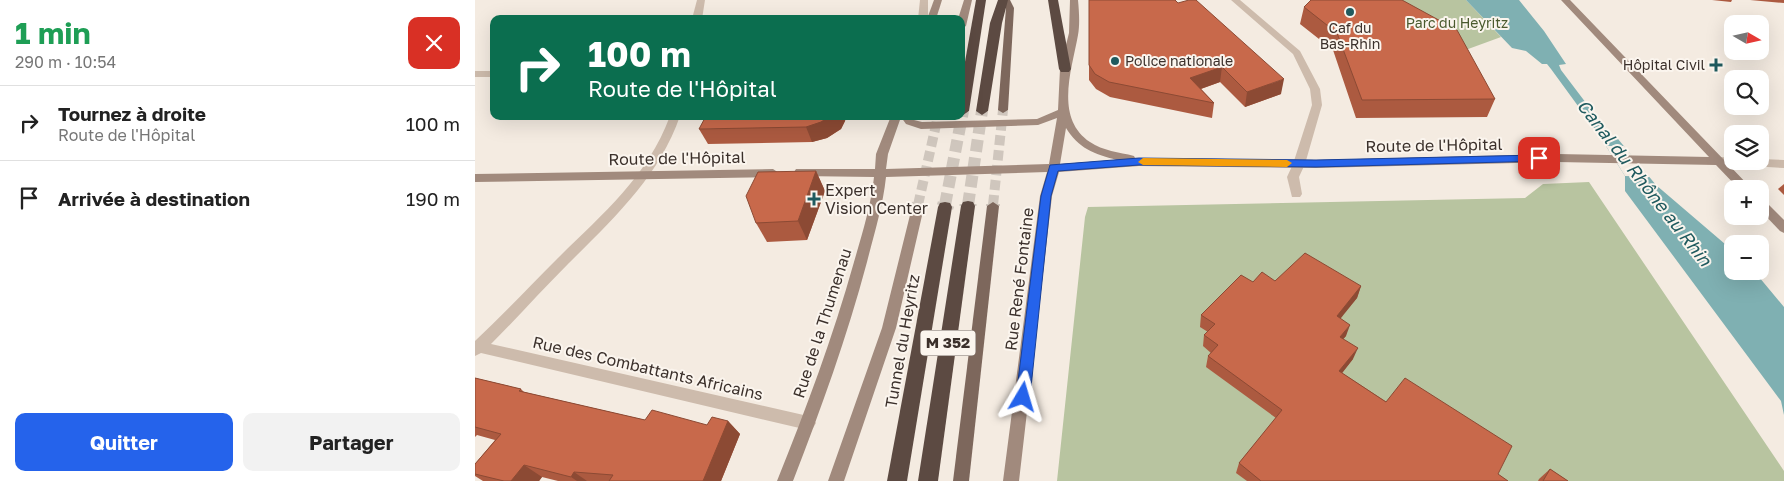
<!DOCTYPE html>
<html lang="fr">
<meta charset="utf-8">
<style>
:root{--surface:#fff;--page:#f2f2f2;--text:#222;--muted:#767676;--line:#e0e0e0;--accent:#2563eb}
body{margin:0;font-family:"Golos Text",sans-serif;background:var(--page);color:var(--text);height:100vh;display:flex;flex-direction:column;font-size:19px;white-space:nowrap}
*{box-sizing:border-box;margin:0}
p{font-size:16px;color:var(--muted)}
.icon{flex:none;width:28px;height:28px;fill:none;stroke:currentColor;stroke-width:2;stroke-linecap:round;stroke-linejoin:round}
.map{position:relative;flex:1;overflow:hidden}
.drawer{display:flex;flex-direction:column;background:var(--surface);width:475px}
.drawer>*{flex:none}
.top-card{position:absolute;left:15px;top:15px;width:475px;height:105px;border-radius:10px;box-shadow:0 5px 20px #0002;background:#0b6e4f;color:#fff;overflow:hidden}
.needle{width:32px;rotate:99deg}
.fabs{position:absolute;left:1249px;top:15px;display:grid;gap:10px}
.fabs a{display:grid;place-items:center;width:45px;height:45px;border-radius:10px;background:var(--surface);box-shadow:0 5px 20px #0002;font-size:25px}
.pin{position:absolute;display:grid;place-items:center;width:42px;height:42px;color:#fff;margin:-21px;border-radius:10px;box-shadow:0 2px 8px #0006}
.me{position:absolute;width:55px;margin:-28px;rotate:7deg;stroke-linejoin:round;filter:drop-shadow(0 0 4px #0008)}
.turn{display:flex;align-items:center;gap:18px;height:105px;padding:0 15px;font-size:22px}
.turn .icon{width:65px;height:65px;stroke-width:2.5}
.turn b{display:block;font-size:35px;line-height:42px}
.round{display:grid;place-items:center;flex:none;width:52px;height:52px;border-radius:10px;background:var(--page)}
.overview{display:flex;align-items:center;justify-content:space-between;height:85px;padding:0 15px}
h1{font-size:30px;font-weight:700;line-height:38px;color:#1e9e55}
.primary-button{display:flex;gap:10px;margin-top:auto;padding:10px 15px}
.primary-button a{flex:1;height:58px;border-radius:10px;background:var(--accent);color:#fff;font-size:20px;font-weight:700;line-height:58px;text-align:center}
.primary-button a+a{background:var(--page);color:var(--text)}
ul{padding:0;list-style:none}
li{display:flex;align-items:center;gap:15px;height:75px;padding:0 15px;border-top:1px solid var(--line)}
li div{flex:1}
li b{display:block;font-size:19px}
li em{font-style:normal}
main{display:flex;flex:1;min-height:0}
.map>svg:first-child{display:block}
.green{fill:#b8c4a0}
.water{fill:#7fb0b2}
.pier{fill:#f4ebe1}
.lines{fill:none;stroke-linecap:round;stroke-linejoin:round}
.secondary-tunnel-far1{stroke:#cfc6bd;stroke-width:10;stroke-dasharray:10 5;stroke-linecap:butt}
.secondary-tunnel{stroke:#cfc6bd;stroke-width:14;stroke-dasharray:14 7;stroke-linecap:butt}
.primary-tunnel-far1{stroke:#cfc6bd;stroke-width:10;stroke-dasharray:10 5;stroke-linecap:butt}
.primary-tunnel{stroke:#cfc6bd;stroke-width:14;stroke-dasharray:14 7;stroke-linecap:butt}
.highway-tunnel-far1{stroke:#cfc6bd;stroke-width:12;stroke-dasharray:12 6;stroke-linecap:butt}
.highway-tunnel{stroke:#cfc6bd;stroke-width:17;stroke-dasharray:17 8;stroke-linecap:butt}
.street{fill:#cdbbac;fill-rule:evenodd}
.secondary{fill:#a18a7d;fill-rule:evenodd}
.primary{fill:#7d675c;fill-rule:evenodd}
.highway{fill:#5c4a42;fill-rule:evenodd}
.wall{fill:#ac5a40}
.shaded-wall{fill:#8c4a34}
.building{fill:#c8694b;stroke:#8c4a34}
.route{fill:#2563eb;stroke:#184099}
.slow{fill:#f59e0b}
.poi-dot{fill:#1f5a5e;stroke:#fbf5ee;stroke-width:2}
.labels{text-anchor:middle;stroke-width:4;stroke-linejoin:round;paint-order:stroke}
.far-park-label{font-size:14px;fill:#4a5a2e;stroke:#fbf5ee}
.far-poi-label{font-size:14px;fill:#3b302b;stroke:#fbf5ee}
.shield{fill:#fbf5ee;stroke:#756b66;stroke-width:1}
.shield-label{font-size:15px;font-weight:bold;fill:#3b302b}
.street-label{font-size:16px;fill:#3b302b;stroke:#fbf5ee}
.poi-label{font-size:16px;fill:#3b302b;stroke:#fbf5ee;text-anchor:start}
.water-label{font-size:18px;font-style:italic;fill:#1f5a5e;stroke:#fbf5ee}
</style>
<main>
<section class="drawer">
<div class="overview"><div><h1>1 min</h1><p>290 m · 10:54</p></div><a class="round" style="background:#d93025;color:#fff"><svg class="icon" aria-label="close" viewBox="0 0 24 24"><path d="M6 6l12 12M18 6L6 18"/></svg></a></div>
<ul>
<li><svg class="icon" aria-label="right" viewBox="0 0 24 24"><path d="M7 20v-9h11M14 6l5 5-5 5"/></svg><div><b>Tournez à droite</b><p>Route de l'Hôpital</p></div><em>100 m</em></li>
<li><svg class="icon" aria-label="arrive" viewBox="0 0 24 24"><path d="M6 21V4h12l-3 4 3 4H6"/></svg><div><b>Arrivée à destination</b></div><em>190 m</em></li>
</ul>
<div class="primary-button"><a>Quitter</a><a>Partager</a></div>
</section>
<div class="map">
<svg width="1309" height="481" viewBox="0 0 1309 481">
<rect width="100%" height="100%" fill="#f4ebe1"/>
<g class="green">
<path d="M896 0H991L1026 37 985 52Z"/>
<path d="M1114 182 1309 471V481H582L610 217 613 207 1050 198 1068 184Z"/>
</g>
<path class="water" d="M991 0H1044L1069 31 1091 64 1084 65 1086 70 1133 132 1139 139H1143L1181 185 1257 250 1258 271H1279L1309 307V415L1306 401 1150 191V176L1122 132 1076 69 1072 64H1067L1051 51 1037 48Z"/>
<path class="pier" d="M1131 146H1149L1175 177 1150 176Z"/>
<g class="lines">
<path class="secondary-tunnel-far1" d="M443 205 463 116"/>
<path class="secondary-tunnel" d="M443 207 444 204"/>
<path class="primary-tunnel-far1" d="M518 205 528 110"/>
<path class="primary-tunnel" d="M518 206V204"/>
<g class="highway-tunnel-far1">
<path d="M470 205 488 111"/>
<path d="M493 205 507 111"/>
</g>
<g class="highway-tunnel">
<path d="M493 206V204"/>
<path d="M470 207 471 204"/>
</g>
<g class="street">
<path d="M222 0H230L227 19H217Z"/>
<path d="M445 0H453V19H443Z"/>
<path d="M756 0H765L825 51 845 89 847 105 830 164 824 177 827 194 825 197H817L812 177 818 164 837 105 835 89 818 54Z"/>
<rect x="0" y="71" width="19" height="6"/>
<path d="M195 116H205C184 177 138 219 93 264 67 290 42 318 16 344L333 416 338 418 341 423 338 428 333 430 6 353 0 356V341C28 315 54 287 82 259 126 215 172 178 195 116Z"/>
<path d="M1245 157 1258 158V161H1285V159L1309 160V168L1241 164 1239 161 1241 158Z"/>
</g>
<g class="secondary">
<path d="M459 0H467L461 19H452Z"/>
<path d="M489 0H497L491 26 486 29V19H483Z"/>
<path d="M595 0H603C604 11 605 24 603 35 597 69 579 118 615 142 628 151 644 152 659 156L660 158 841 160 1082 154 1234 157 1086 0H1095L1277 189H1264L1241 165 1082 162 841 168 664 166 584 172 577 196 544 481H528L565 196 572 172 411 177C408 206 399 234 392 262 372 337 346 409 318 481H302C331 409 358 337 379 262 387 234 396 206 399 177L325 176 321 175 319 172 321 169H400L401 154 416 116H437L439 120 447 122 562 119 583 110 585 69 594 33ZM426 117 431 124 446 129 563 125 582 118 574 164 411 169 413 154ZM591 128C603 148 619 154 642 160L585 164Z"/>
<path d="M298 169 304 173 298 177 0 182V174Z"/>
<path d="M1285 199 1289 200 1309 220V233L1305 231 1285 210Z"/>
<path d="M443 203 449 207 421 328 369 481H353L407 328 437 207Z"/>
</g>
<g class="primary">
<path d="M527 0H535L539 8 533 110 528 113 523 110 531 8Z"/>
<path d="M518 202 524 206 494 481H478L512 206Z"/>
</g>
<g class="highway">
<path d="M501 0H511L494 111 488 115H486V84Z"/>
<path d="M523 0H533L527 23 513 111 507 115 501 111 515 23Z"/>
<path d="M573 0H583L596 69 594 72H586L584 69Z"/>
<path d="M493 201 498 202 500 206 463 481H443L486 206 488 202Z"/>
<path d="M470 202 475 203 477 207 432 481H412L463 207 465 203Z"/>
</g>
</g>
<g class="wall">
<path d="M1237 0H1257L1256 2Z"/>
<path d="M1275 0H1309V3Z"/>
<path d="M703 3 806 94 770 107 745 82 726 89 739 103 737 118 635 97 621 89 614 80V65Z"/>
<path d="M829 7 1020 99 1012 117 881 118 858 50 825 24Z"/>
<path d="M370 121 366 129 352 138 337 142 233 144 224 129Z"/>
<path d="M341 171 350 191 332 240 292 242 281 223Z"/>
<path d="M1309 184V195L1303 189Z"/>
<path d="M800 281 886 286 882 298 865 318 871 336 868 339 878 359 867 373 1033 481H772L761 473 764 463 801 418 731 367 733 356 736 353 728 346 729 335 733 332 725 327 726 315 778 282Z"/>
<path d="M0 378 46 389 49 392 170 420 232 425 253 421 265 434 246 481H83L67 477 64 481H8L0 476V464L20 440 2 435 0 437Z"/>
<path d="M1075 469 1093 481H1063L1064 479Z"/>
</g>
<g class="shaded-wall">
<path d="M747 67 745 82 714 93 715 78Z"/>
<path d="M809 79 806 94 770 107 772 92Z"/>
<path d="M355 116H372L370 121 366 129 352 138 337 142 331 127Z"/>
<path d="M341 171 350 191 332 240 323 221Z"/>
<path d="M886 286 882 298 858 328 862 316Z"/>
<path d="M875 325 871 336 860 348 865 337Z"/>
<path d="M883 348 878 359 860 382 864 371Z"/>
<path d="M253 421 265 434 246 481H228Z"/>
<path d="M49 465 67 477 64 481H36Z"/>
<path d="M99 472 112 481H102L96 477Z"/>
</g>
<g class="building">
<path d="M614 0H700L703 3 714 0H721L809 79 772 92 747 67 715 78 739 103 634 82 620 74 614 65Z"/>
<path d="M836 0H927L982 30 1020 99 887 100 862 33 829 7Z"/>
<path d="M231 116H355L346 122 331 127 224 129Z"/>
<path d="M341 171 323 221 281 223 271 196 283 172Z"/>
<path d="M830 253 886 286 862 316 875 325 865 337 883 348 864 371 911 402 930 378 1037 446 1023 474 1033 481H786L764 463 807 410 733 356 743 345 729 335 740 324 726 315 766 275 778 282 787 272 800 281Z"/>
<path d="M0 378 46 389 44 391 170 420 177 410 232 425 237 417 253 421 228 481H134L138 475 99 472 96 477 49 465 36 481H29L0 474V464L26 434 0 427Z"/>
<path d="M1075 469 1093 481H1068Z"/>
</g>
<path class="route" d="M1064 155 1068 156V161L841 167 664 165 583 171 576 196 555 397 553 401 548 403 543 401 541 397 566 196 575 165 664 158 841 160Z"/>
<path class="slow" d="M668 158 812 160 817 163 812 167 668 165 663 162Z"/>
<g class="poi-dot">
<circle cx="875" cy="12" r="5"/>
<circle cx="640" cy="61" r="5"/>
<path d="M1238.5 57.5h5v5h5v5h-5v5h-5v-5h-5v-5h5z"/>
<path d="M336.5 191.5h5v5h5v5h-5v5h-5v-5h-5v-5h5z"/>
</g>
<g class="labels">
<g class="far-park-label">
<text x="982" y="28">Parc du Heyritz</text>
</g>
<g class="far-poi-label">
<text x="875" y="33">Caf du<tspan x="875" dy="16">Bas-Rhin</tspan></text>
<text x="650" y="66" text-anchor="start">Police nationale</text>
<text x="1230" y="70" text-anchor="end">Hôpital Civil</text>
</g>
<rect class="shield" x="445.5" y="330.5" width="55" height="25" rx="4"/>
<g class="shield-label">
<text x="473" y="348">M 352</text>
</g>
<g class="street-label">
<text transform="translate(959 145) rotate(-1)" y="6">Route de l'Hôpital</text>
<text transform="translate(202 158) rotate(-1)" y="6">Route de l'Hôpital</text>
<text transform="translate(544 279) rotate(-83)" y="6">Rue René Fontaine</text>
<text transform="translate(347 323) rotate(-72)" y="6">Rue de la Thumenau</text>
<text transform="translate(427 341) rotate(-80)" y="6">Tunnel du Heyritz</text>
<text transform="translate(173 368) rotate(13)" y="6">Rue des Combattants Africains</text>
</g>
<g class="poi-label">
<text x="350" y="196">Expert<tspan x="350" dy="18">Vision Center</tspan></text>
</g>
<g class="water-label">
<text transform="translate(1169 183) rotate(52)" y="6">Canal du Rhône au Rhin</text>
</g>
</g>
</svg>
<div class="fabs">
<a><svg class="needle" viewBox="-14 -14 28 28"><path d="M0-13l5 13h-10z" fill="#e53935"/><path d="M0 13l5-13h-10z" fill="#767676"/></svg></a>
<a><svg class="icon" aria-label="search" viewBox="0 0 24 24"><circle cx="10" cy="10" r="6"/><path d="M15 15l6 6"/></svg></a>
<a><svg class="icon" aria-label="layers" viewBox="0 0 24 24"><path d="M12 4l9 5-9 5-9-5zM3 14l9 5 9-5"/></svg></a>
<a>+</a>
<a>−</a>
</div>
<div class="pin" style="left:1064px;top:158px;background:#d93025"><svg class="icon" aria-label="arrive" viewBox="0 0 24 24"><path d="M6 21V4h12l-3 4 3 4H6"/></svg></div>
<svg class="me" style="left:548px;top:397px" viewBox="-20 -20 40 40"><path d="M0-17L14 15 0 8-14 15z" fill="#2563eb" stroke="#fff" stroke-width="4"/></svg>
<div class="top-card">
<div class="turn"><svg class="icon" aria-label="right" viewBox="0 0 24 24"><path d="M7 20v-9h11M14 6l5 5-5 5"/></svg><div><b>100 m</b>Route de l'Hôpital</div></div>
</div>
</div>
</main>
